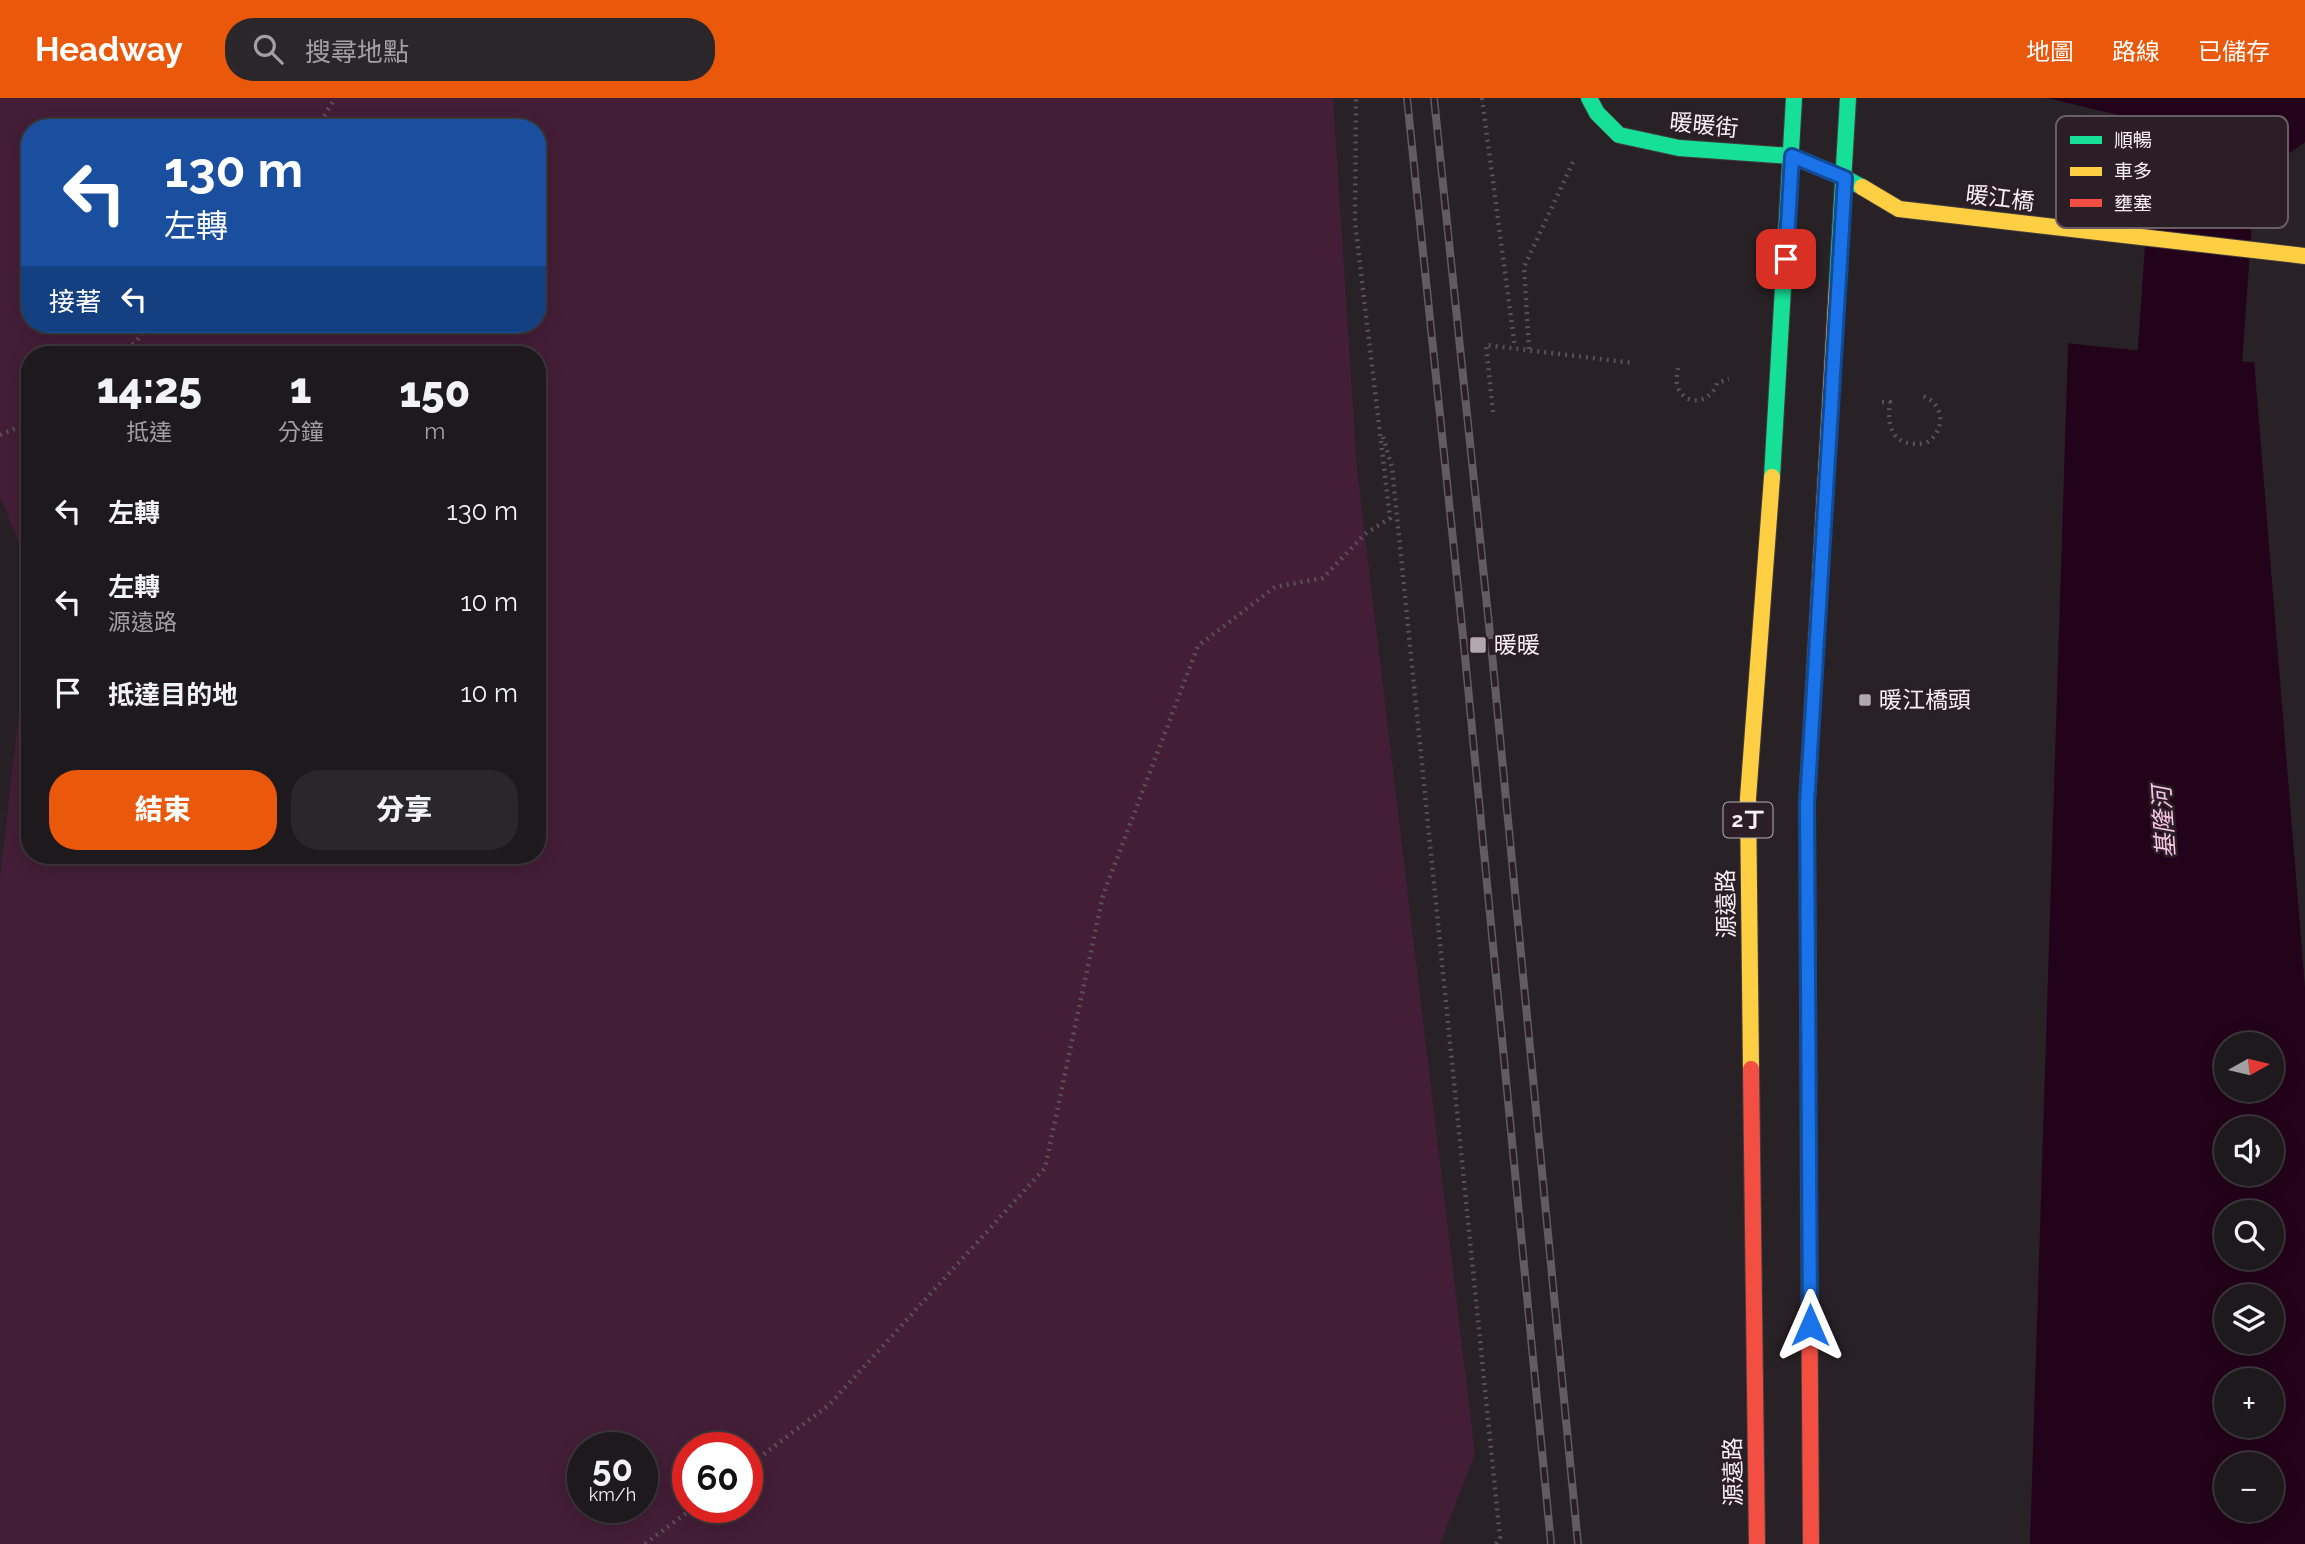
<!DOCTYPE html>
<html lang="zh-TW">
<meta charset="utf-8">
<style>
:root{--surface:#1e191c;--page:#2b2629;--text:#f1f3f6;--muted:#a1a0a3;--line:#3c383b;--accent:#ea580c}
body{margin:0;font-family:Raleway,"Noto Sans TC",sans-serif;background:var(--page);color:var(--text);height:100vh;display:flex;flex-direction:column;font-size:26px;white-space:nowrap}
*{box-sizing:border-box;margin:0}
p{font-size:23px;color:var(--muted)}
.icon{flex:none;width:38px;height:38px;fill:none;stroke:currentColor;stroke-width:2;stroke-linecap:round;stroke-linejoin:round}
.map{position:relative;flex:1;overflow:hidden}
.sheet{position:absolute;left:21px;top:248px;width:525px;height:518px;display:flex;flex-direction:column;background:var(--surface);border-radius:28px;box-shadow:0 4px 18px #0003,0 0 0 2px var(--line)}
.sheet>*{flex:none}
.top-card{position:absolute;left:21px;top:21px;width:525px;height:214px;border-radius:28px;box-shadow:0 4px 18px #0003,0 0 0 2px var(--line);background:#1a4fa0;color:#fff;overflow:hidden}
.needle{width:46px;rotate:82deg}
.fabs{position:absolute;left:2214px;top:934px;display:grid;gap:14px}
.fabs a{display:grid;place-items:center;width:70px;height:70px;border-radius:50%;background:var(--surface);box-shadow:0 4px 18px #0003,0 0 0 2px var(--line);font-size:35px}
.speed{position:absolute;left:567px;top:1334px;display:flex;gap:14px;font-size:35px;font-weight:700;text-align:center}
.speed>*{display:grid;place-content:center;width:91px;height:91px;border-radius:50%;background:var(--surface);box-shadow:0 4px 18px #0003,0 0 0 2px var(--line);line-height:1}
.speed small{font-size:18px;font-weight:400}
.speed .limit{border:10px solid #d22;background:#fff;color:#111}
.pin{position:absolute;display:grid;place-items:center;width:60px;height:60px;color:#fff;margin:-30px;border-radius:14px;box-shadow:0 4px 10px #0006}
.me{position:absolute;width:77px;margin:-38px;rotate:0deg;stroke-linejoin:round;filter:drop-shadow(0 0 5px #0008)}
.turn{display:flex;align-items:center;gap:24px;height:147px;padding:0 28px;font-size:32px}
.turn .icon{width:91px;height:91px;stroke-width:2.5}
.turn b{display:block;font-size:49px;line-height:60px}
.then{display:flex;align-items:center;height:66px;padding:0 28px;background:#0003;gap:14px;font-size:26px}
.eta{display:flex;justify-content:space-evenly;align-items:center;height:119px;text-align:center}
.eta b{font-size:42px;font-weight:800;line-height:49px}
.button{display:flex;gap:14px;margin-top:auto;padding:14px 28px}
.button a{flex:1;height:80px;border-radius:28px;background:var(--accent);color:#fff;font-size:28px;font-weight:800;line-height:80px;text-align:center}
.button a+a{background:var(--page);color:var(--text)}
ul{padding:0;list-style:none}
li{display:flex;align-items:center;gap:21px;height:91px;padding:0 28px}
li div{flex:1}
li b{display:block;font-size:26px}
li em{font-style:normal}
header{display:flex;align-items:center;gap:42px;box-sizing:border-box;height:98px;padding:0 35px;background:var(--accent);color:#fff}
header strong{font-size:33px}
nav{display:flex;gap:38px;margin-inline-start:auto;font-size:24px}
.search{width:490px;height:63px;background:var(--page);display:flex;align-items:center;gap:18px;box-sizing:border-box;padding:0 24px;border-radius:28px;color:var(--muted);font-size:26px}
.map>svg:first-child{display:block}
.green{fill:#441e37;fill-rule:evenodd}
.water{fill:#230319;fill-rule:evenodd}
.pier{fill:#282125}
.lines{fill:none;stroke-linecap:round;stroke-linejoin:round}
.river{stroke:#230319;stroke-width:105}
.fast-casing{stroke:#423c40;stroke-width:18}
.slow-casing{stroke:#423c40;stroke-width:18}
.jam-casing{stroke:#423c40;stroke-width:18}
.path{stroke:#585255;stroke-width:4.5;stroke-dasharray:2 5;stroke-linecap:butt}
.fast{stroke:#16e098;stroke-width:16}
.slow{stroke:#ffcf43;stroke-width:16}
.jam{stroke:#f24e42;stroke-width:16}
.rail-casing{stroke:#605c5f;stroke-width:8}
.rail{stroke:#2b1e26;stroke-width:5;stroke-dasharray:16;stroke-linecap:butt}
.route-casing{stroke:#114b97;stroke-width:18}
.route{stroke:#1a73e8;stroke-width:12}
.poi-dot{fill:#b0a8ac;stroke:#2b1e26;stroke-width:2.5}
.labels{text-anchor:middle;stroke-width:5;stroke-linejoin:round;paint-order:stroke}
.shield{fill:#2b1e26;stroke:#bbb1b7;stroke-width:2}
.shield-label{font-size:21px;font-weight:bold;fill:#f9f0f5}
.street-label{font-size:23px;fill:#f9f0f5;stroke:#2b1e26}
.poi-label{font-size:23px;fill:#f9f0f5;stroke:#2b1e26;text-anchor:start}
.water-label{font-size:24px;font-style:italic;fill:#f6c4e2;stroke:#2b1e26}
.key{fill:#2b1e26;stroke:#695d64;stroke-width:2}
.key-label{font-size:19px;fill:#f9f0f5}
</style>
<header>
<strong>Headway</strong>
<div class="search"><svg class="icon" aria-label="search" viewBox="0 0 24 24"><circle cx="10" cy="10" r="6"/><path d="M15 15l6 6"/></svg>搜尋地點</div>
<nav><a>地圖</a><a>路線</a><a>已儲存</a></nav>
</header>
<div class="map">
<svg width="2305" height="1446" viewBox="0 0 2305 1446">
<rect width="100%" height="100%" fill="#282125"/>
<path class="green" d="M0 0H1333L1357 371 1475 1356 1440 1446H0V780L30 516V758H537V257H30V472L0 399ZM30 30H537V226H30ZM642 1349V1409H583V1349ZM688 1349H747V1409H688Z"/>
<g class="water">
<path d="M2044 0H2305V44L2288 56 2155 35Z"/>
<path d="M2069 219 2253 250 2305 890V1446H2030ZM2226 947H2272V992H2226ZM2226 1031H2272V1076H2226ZM2226 1115H2272V1160H2226ZM2226 1199H2272V1244H2226ZM2226 1283H2272V1328H2226ZM2226 1367H2272V1412H2226Z"/>
</g>
<g class="pier">
<path d="M2041 0H2047L2291 58 2287 59 2154 39 2043 3Z"/>
<path d="M2067 216 2254 247 2257 250 2258 265 2065 245Z"/>
</g>
<g class="lines">
<path class="river" d="M2181 386 2208 0"/>
<g class="fast-casing">
<g id="fast">
<path d="M1589 0 1597 15 1619 37 1679 50 1792 58 1845 80 1862 89"/>
<path d="M1837 187 1848 0"/>
<path d="M1772 379 1794 0"/>
<path d="M1807 703 1809 1147"/>
</g>
</g>
<g class="slow-casing">
<g id="slow">
<path d="M1862 89 1899 111 2305 158"/>
<path d="M1807 703 1837 187"/>
<path d="M1751 971 1748 700 1772 379"/>
</g>
</g>
<g class="jam-casing">
<g id="jam">
<path d="M1751 971 1757 1446"/>
<path d="M1809 1147 1811 1446"/>
</g>
</g>
<g class="path">
<path d="M1482 0 1515 250"/>
<path d="M317 30 335 0"/>
<path d="M1529 251 1524 169 1573 64"/>
<path d="M123 257 152 226"/>
<path d="M1678 270C1677 277 1675 285 1679 292 1689 310 1713 302 1717 285L1729 281"/>
<path d="M1882 304H1890C1886 333 1895 350 1926 345 1946 333 1945 307 1923 298"/>
<path d="M1493 314 1486 247 1633 265"/>
<path d="M0 337 30 324"/>
<path d="M1383 339 1392 369 1500 1440 1496 1446"/>
<path d="M747 1369 830 1306 1045 1070 1103 797 1198 548 1275 489 1323 480 1365 436 1390 420 1355 124 1356 0"/>
<path d="M645 1446 694 1409"/>
</g>
<use href="#fast" class="fast"/>
<use href="#slow" class="slow"/>
<use href="#jam" class="jam"/>
<g class="rail-casing">
<g id="rail">
<path d="M1407 0 1464 548 1551 1446"/>
<path d="M1434 0 1491 546 1578 1446"/>
</g>
</g>
<use href="#rail" class="rail"/>
</g>
<g class="lines">
<g class="route-casing">
<path id="route" d="M1786 161 1792 58 1845 80 1807 706 1810 1227"/>
</g>
<use href="#route" class="route"/>
</g>
<g class="poi-dot">
<rect x="1469" y="538" width="18" height="18" rx="3.5"/>
<rect x="1858" y="595" width="14" height="14" rx="3.5"/>
</g>
<g class="labels">
<rect class="shield" x="1723.5" y="704.5" width="49" height="35" rx="5"/>
<g class="shield-label">
<text x="1748" y="729">2丁</text>
</g>
<g class="street-label">
<text transform="translate(1704 27) rotate(6)" y="8">暖暖街</text>
<text transform="translate(2000 100) rotate(7)" y="8">暖江橋</text>
<text transform="translate(1726 806) rotate(-91)" y="8">源遠路</text>
<text transform="translate(1733 1374) rotate(-91)" y="8">源遠路</text>
</g>
<g class="poi-label">
<text x="1494" y="555">暖暖</text>
<text x="1879" y="610">暖江橋頭</text>
</g>
<g class="water-label">
<text transform="translate(2164 724) rotate(-94)" y="8">基隆河</text>
</g>
</g>
<rect x="2056" y="18" width="232" height="112" rx="10" class="key"/>
<rect x="2070" y="38" width="32" height="8" fill="#16e098"/>
<rect x="2070" y="69" width="32" height="9" fill="#ffcf43"/>
<rect x="2070" y="101" width="32" height="8" fill="#f24e42"/>
<g class="key-label">
<text x="2114" y="49">順暢</text>
<text x="2114" y="80">車多</text>
<text x="2114" y="112">壅塞</text>
</g>
</svg>
<div class="fabs">
<a><svg class="needle" viewBox="-14 -14 28 28"><path d="M0-13l5 13h-10z" fill="#e53935"/><path d="M0 13l5-13h-10z" fill="#a1a0a3"/></svg></a>
<a><svg class="icon" aria-label="sound" viewBox="0 0 24 24"><path d="M4 9h4l5-4v14l-5-4H4zM17 9q2 3 0 6"/></svg></a>
<a><svg class="icon" aria-label="search" viewBox="0 0 24 24"><circle cx="10" cy="10" r="6"/><path d="M15 15l6 6"/></svg></a>
<a><svg class="icon" aria-label="layers" viewBox="0 0 24 24"><path d="M12 4l9 5-9 5-9-5zM3 14l9 5 9-5"/></svg></a>
<a>+</a>
<a>−</a>
</div>
<div class="speed"><div>50<small>km/h</small></div><div class="limit">60</div></div>
<div class="pin" style="left:1786px;top:161px;background:#d93025"><svg class="icon" aria-label="arrive" viewBox="0 0 24 24"><path d="M6 21V4h12l-3 4 3 4H6"/></svg></div>
<svg class="me" style="left:1810px;top:1227px" viewBox="-20 -20 40 40"><path d="M0-17L14 15 0 8-14 15z" fill="#1a73e8" stroke="#fff" stroke-width="4"/></svg>
<div class="top-card">
<div class="turn"><svg class="icon" aria-label="left" viewBox="0 0 24 24"><path d="M17 20v-9H6M10 6l-5 5 5 5"/></svg><div><b>130 m</b>左轉</div></div>
<div class="then">接著<svg class="icon" aria-label="left" viewBox="0 0 24 24"><path d="M17 20v-9H6M10 6l-5 5 5 5"/></svg></div>
</div>
<section class="sheet">
<div class="eta">
<div><b>14:25</b><p>抵達</p></div>
<div><b>1</b><p>分鐘</p></div>
<div><b>150</b><p>m</p></div>
</div>
<ul>
<li><svg class="icon" aria-label="left" viewBox="0 0 24 24"><path d="M17 20v-9H6M10 6l-5 5 5 5"/></svg><div><b>左轉</b></div><em>130 m</em></li>
<li><svg class="icon" aria-label="left" viewBox="0 0 24 24"><path d="M17 20v-9H6M10 6l-5 5 5 5"/></svg><div><b>左轉</b><p>源遠路</p></div><em>10 m</em></li>
<li><svg class="icon" aria-label="arrive" viewBox="0 0 24 24"><path d="M6 21V4h12l-3 4 3 4H6"/></svg><div><b>抵達目的地</b></div><em>10 m</em></li>
</ul>
<div class="button"><a>結束</a><a>分享</a></div>
</section>
</div>
